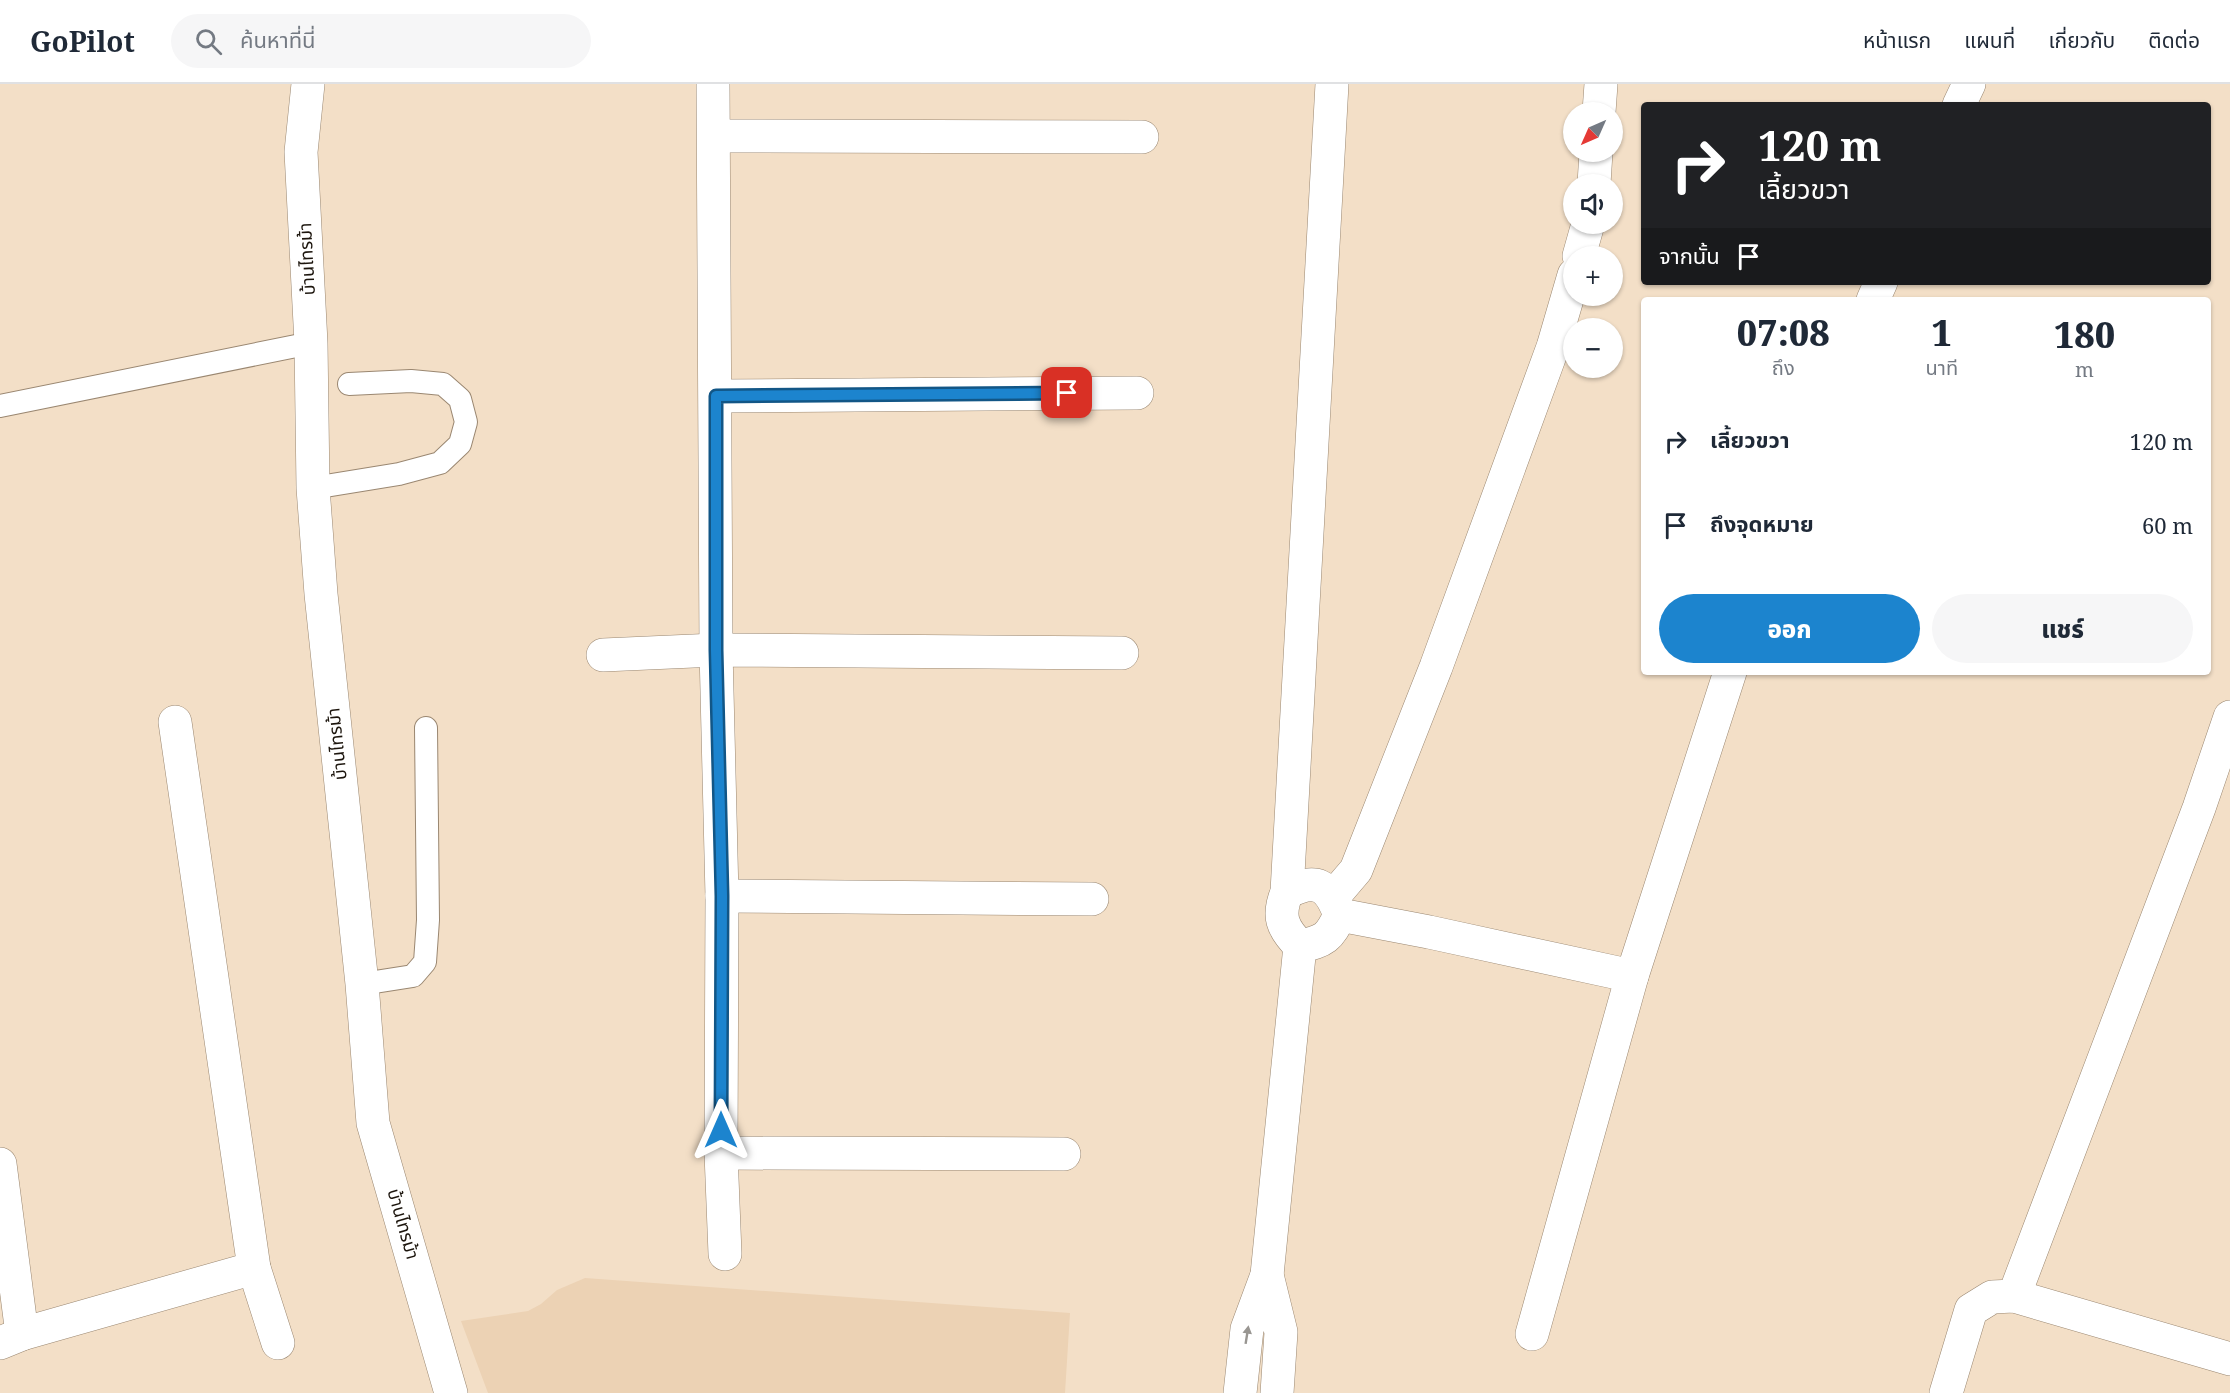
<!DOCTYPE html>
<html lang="th">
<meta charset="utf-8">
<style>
:root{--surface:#fff;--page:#f6f6f7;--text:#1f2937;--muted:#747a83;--line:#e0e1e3;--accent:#1c84ce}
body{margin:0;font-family:"Noto Serif","Noto Sans Thai",serif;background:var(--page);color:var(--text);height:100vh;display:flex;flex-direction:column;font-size:22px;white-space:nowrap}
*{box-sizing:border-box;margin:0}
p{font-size:20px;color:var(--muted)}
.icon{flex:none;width:33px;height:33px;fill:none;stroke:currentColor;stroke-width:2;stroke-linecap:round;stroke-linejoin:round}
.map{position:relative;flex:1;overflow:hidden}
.sheet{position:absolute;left:1641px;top:213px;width:570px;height:378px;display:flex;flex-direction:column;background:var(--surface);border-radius:6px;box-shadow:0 2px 4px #0004}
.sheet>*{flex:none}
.banner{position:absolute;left:1641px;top:18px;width:570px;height:183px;border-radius:6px;box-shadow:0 2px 4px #0004;background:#202124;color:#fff;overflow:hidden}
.needle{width:39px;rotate:225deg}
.controls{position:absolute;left:1563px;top:18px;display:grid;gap:12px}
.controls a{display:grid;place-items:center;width:60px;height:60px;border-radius:50%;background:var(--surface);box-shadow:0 2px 4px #0004;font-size:30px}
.pin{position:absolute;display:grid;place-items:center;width:51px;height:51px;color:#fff;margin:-26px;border-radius:12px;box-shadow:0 3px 9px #0006}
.me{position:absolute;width:66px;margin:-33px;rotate:0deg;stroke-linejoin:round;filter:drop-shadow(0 0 4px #0008)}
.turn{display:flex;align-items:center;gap:21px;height:126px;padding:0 18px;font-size:27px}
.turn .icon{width:78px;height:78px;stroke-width:2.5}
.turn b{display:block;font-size:42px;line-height:51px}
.then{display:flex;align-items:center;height:57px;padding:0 18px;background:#0003;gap:12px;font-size:22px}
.eta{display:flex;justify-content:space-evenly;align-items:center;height:102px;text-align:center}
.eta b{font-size:36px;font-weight:800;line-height:42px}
.action{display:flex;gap:12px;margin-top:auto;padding:12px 18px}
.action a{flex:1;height:69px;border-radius:36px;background:var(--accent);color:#fff;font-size:24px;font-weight:800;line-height:69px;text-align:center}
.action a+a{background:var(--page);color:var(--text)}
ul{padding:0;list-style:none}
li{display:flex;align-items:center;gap:18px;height:84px;padding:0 18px}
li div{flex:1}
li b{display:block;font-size:22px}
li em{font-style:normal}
header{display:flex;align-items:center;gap:36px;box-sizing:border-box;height:84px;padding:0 30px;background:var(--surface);border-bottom:2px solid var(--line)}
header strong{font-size:28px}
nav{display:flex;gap:33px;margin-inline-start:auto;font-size:21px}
.search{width:420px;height:54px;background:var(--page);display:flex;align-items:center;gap:15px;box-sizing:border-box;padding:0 21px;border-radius:33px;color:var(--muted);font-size:22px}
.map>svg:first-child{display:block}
.built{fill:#ecd2b4}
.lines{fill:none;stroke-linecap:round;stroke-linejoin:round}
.lane-casing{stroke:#9a8771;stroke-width:24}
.street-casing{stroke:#9a8771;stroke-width:34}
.secondary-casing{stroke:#9a8771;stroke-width:34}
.lane{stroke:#fff;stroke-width:22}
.street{stroke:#fff;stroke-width:33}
.secondary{stroke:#fff;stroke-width:33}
.oneway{fill:#999692}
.route-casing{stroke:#125686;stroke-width:15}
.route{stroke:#1c84ce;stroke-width:10}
.labels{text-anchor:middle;stroke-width:6;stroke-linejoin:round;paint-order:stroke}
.street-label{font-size:18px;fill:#1c150d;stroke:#fff}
</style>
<header>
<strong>GoPilot</strong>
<div class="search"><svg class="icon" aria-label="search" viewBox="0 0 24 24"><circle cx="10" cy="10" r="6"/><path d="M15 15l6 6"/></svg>ค้นหาที่นี่</div>
<nav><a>หน้าแรก</a><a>แผนที่</a><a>เกี่ยวกับ</a><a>ติดต่อ</a></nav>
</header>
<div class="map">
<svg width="2230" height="1309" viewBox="0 0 2230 1309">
<rect width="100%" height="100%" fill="#f3dfc7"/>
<path class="built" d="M585 1194 1070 1229 1065 1309H488L461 1237 528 1227 541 1220 557 1206Z"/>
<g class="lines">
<g class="lane-casing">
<g id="lane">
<path d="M0 322 311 259"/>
<path d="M313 404 399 390 440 379 460 360 466 338 460 315 443 300 411 297 349 300"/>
<path d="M362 900 413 892 425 878 428 836 426 644"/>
</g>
</g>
<g class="street-casing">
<g id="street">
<path d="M713 0 716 566 722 812 721 1069 725 1170"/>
<path d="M1959 21 1969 0"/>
<path d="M1599 28 1601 0"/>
<path d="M714 52 1142 53"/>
<path d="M1594 100 1596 68"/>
<path d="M1579 172 1588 140"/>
<path d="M1873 216 1881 198"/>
<path d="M716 312 1137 309"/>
<path d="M603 571 716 566 1122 569"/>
<path d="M175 638 254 1184 278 1259"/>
<path d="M1287 808C1317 794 1328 800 1340 831 1329 854 1325 857 1300 862"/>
<path d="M722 812 1092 815"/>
<path d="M1333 813 1356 786 1436 583 1553 263 1574 191"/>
<path d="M1340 831 1429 848 1632 892"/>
<path d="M1300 862C1282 844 1277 832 1287 808L1332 0"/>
<path d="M721 1069 1064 1070"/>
<path d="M0 1080 22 1250"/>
<path d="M1267 1191 1281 1248 1277 1309"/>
<path d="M2014 1212 2199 724 2230 633"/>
<path d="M1532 1250 1632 892 1730 588"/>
<path d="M0 1259 22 1250 254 1184"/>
<path d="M1240 1309 1247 1245 1267 1191 1300 862"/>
<path d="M1946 1309 1971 1226 1992 1213 2014 1212 2230 1275"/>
</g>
</g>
<g class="secondary-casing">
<path id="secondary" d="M308 0 301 68 311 259 313 404 321 510 362 900 373 1039 451 1309"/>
</g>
<use href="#lane" class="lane"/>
<use href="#street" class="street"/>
<use href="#secondary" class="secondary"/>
</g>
<defs><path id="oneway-solid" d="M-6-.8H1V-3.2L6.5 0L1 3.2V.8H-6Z" transform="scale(1.5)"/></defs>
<use class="oneway" href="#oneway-solid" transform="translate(1247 1251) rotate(-81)"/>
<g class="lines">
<g class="route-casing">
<path id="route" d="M721 1046 722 812 716 566V312L1067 309"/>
</g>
<use href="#route" class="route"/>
</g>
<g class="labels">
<g class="street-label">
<text transform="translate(307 175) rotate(-93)" y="6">บ้านไทรม้า</text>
<text transform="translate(337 660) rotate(-96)" y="6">บ้านไทรม้า</text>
<text transform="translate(403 1140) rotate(74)" y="6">บ้านไทรม้า</text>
</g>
</g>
</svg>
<div class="controls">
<a><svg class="needle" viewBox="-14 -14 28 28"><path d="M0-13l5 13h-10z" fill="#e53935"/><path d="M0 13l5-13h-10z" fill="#747a83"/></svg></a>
<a><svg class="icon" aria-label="sound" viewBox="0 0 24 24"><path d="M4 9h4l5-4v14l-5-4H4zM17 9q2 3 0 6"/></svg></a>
<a>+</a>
<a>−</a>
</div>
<div class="pin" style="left:1067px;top:309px;background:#d93025"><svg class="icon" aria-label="arrive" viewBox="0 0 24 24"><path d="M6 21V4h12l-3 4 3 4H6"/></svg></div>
<svg class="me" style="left:721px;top:1046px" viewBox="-20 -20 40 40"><path d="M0-17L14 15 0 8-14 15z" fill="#1c84ce" stroke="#fff" stroke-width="4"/></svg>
<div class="banner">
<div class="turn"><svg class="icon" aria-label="right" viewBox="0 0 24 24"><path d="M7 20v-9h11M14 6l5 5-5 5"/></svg><div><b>120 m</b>เลี้ยวขวา</div></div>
<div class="then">จากนั้น<svg class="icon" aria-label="arrive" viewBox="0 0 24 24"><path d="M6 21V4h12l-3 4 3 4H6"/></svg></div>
</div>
<section class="sheet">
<div class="eta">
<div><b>07:08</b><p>ถึง</p></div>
<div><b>1</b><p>นาที</p></div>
<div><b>180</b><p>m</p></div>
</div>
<ul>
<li><svg class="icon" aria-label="right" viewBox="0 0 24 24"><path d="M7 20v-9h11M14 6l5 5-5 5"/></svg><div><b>เลี้ยวขวา</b></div><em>120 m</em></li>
<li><svg class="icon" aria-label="arrive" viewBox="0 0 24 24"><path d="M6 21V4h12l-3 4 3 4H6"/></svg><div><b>ถึงจุดหมาย</b></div><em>60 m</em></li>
</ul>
<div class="action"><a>ออก</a><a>แชร์</a></div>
</section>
</div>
